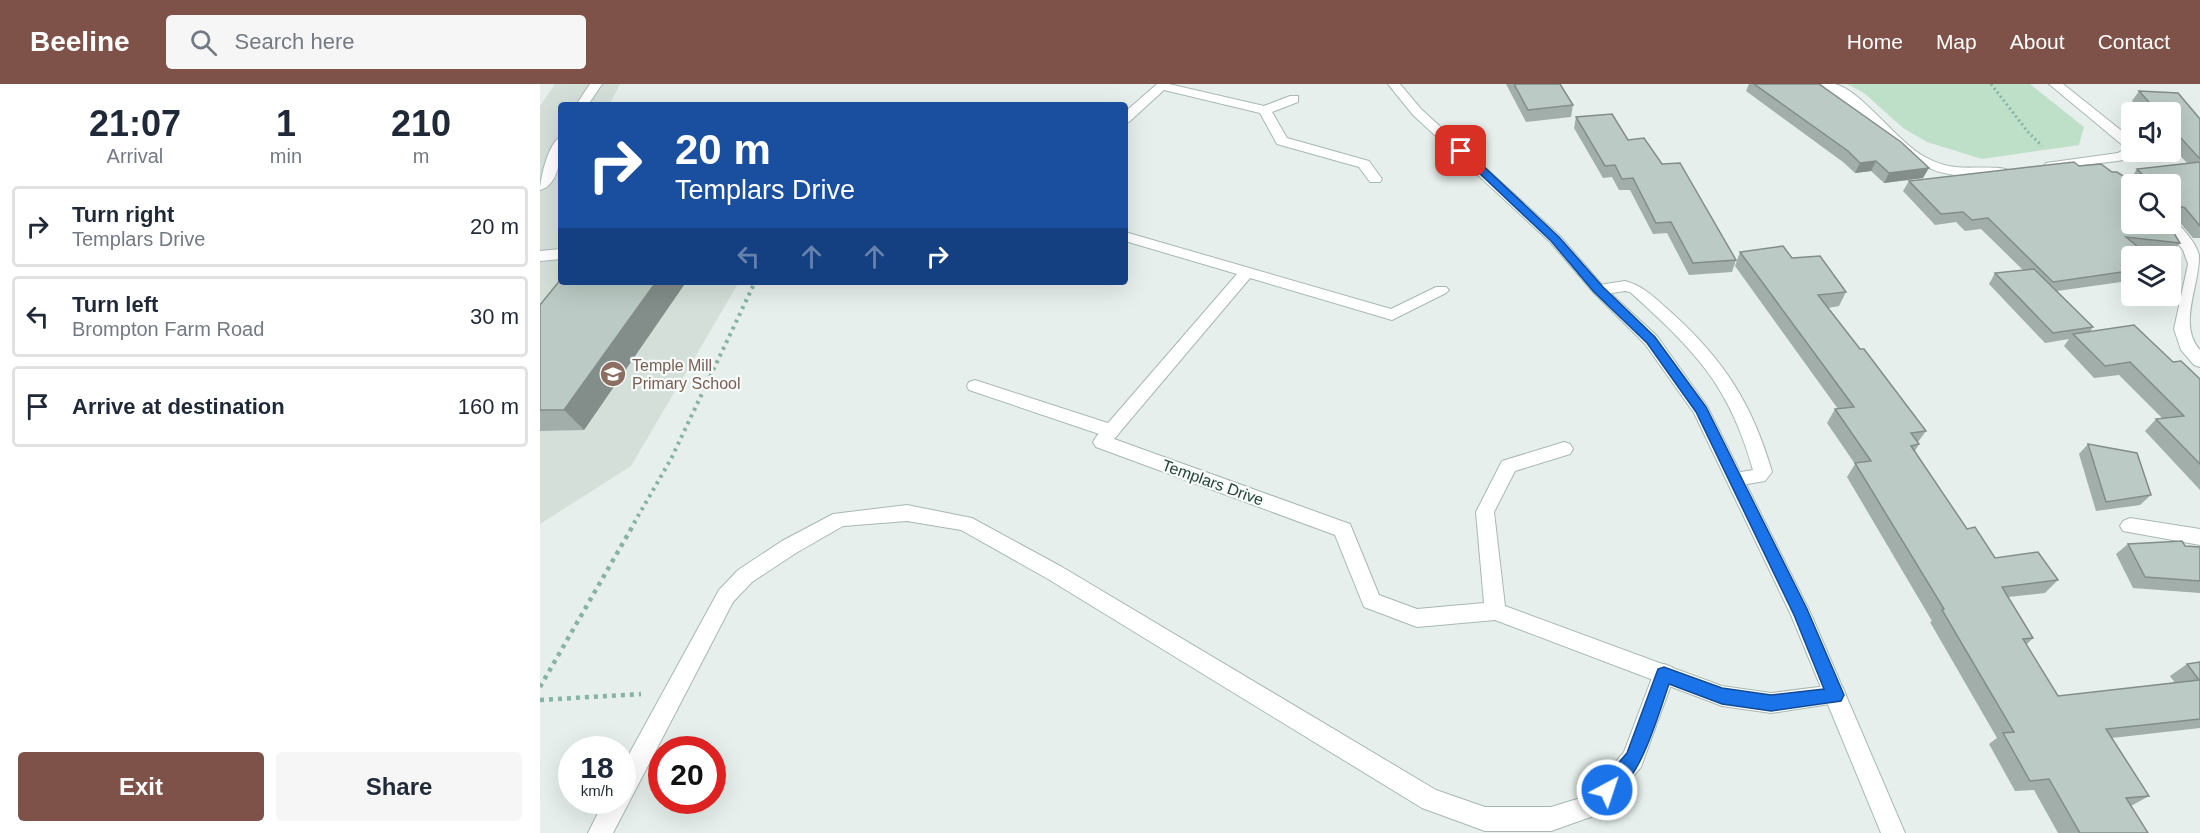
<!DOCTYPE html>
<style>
:root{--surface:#fff;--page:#f6f6f7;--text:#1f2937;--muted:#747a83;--line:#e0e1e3;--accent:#7f5249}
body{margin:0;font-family:Helvetica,sans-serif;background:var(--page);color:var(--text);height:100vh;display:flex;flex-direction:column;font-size:22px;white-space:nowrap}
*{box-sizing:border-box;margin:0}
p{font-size:20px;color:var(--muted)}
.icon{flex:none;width:33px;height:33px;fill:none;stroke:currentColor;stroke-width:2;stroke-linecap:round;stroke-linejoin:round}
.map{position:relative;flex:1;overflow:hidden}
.sheet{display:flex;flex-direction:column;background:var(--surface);width:540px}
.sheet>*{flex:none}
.top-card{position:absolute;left:18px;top:18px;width:570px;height:183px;border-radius:6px;box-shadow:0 6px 24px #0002;background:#1a4fa0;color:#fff;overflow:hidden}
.tools{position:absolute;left:1581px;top:18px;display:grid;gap:12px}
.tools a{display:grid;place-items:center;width:60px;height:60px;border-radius:6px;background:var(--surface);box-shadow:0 6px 24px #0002;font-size:30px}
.speed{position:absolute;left:18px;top:652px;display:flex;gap:12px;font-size:30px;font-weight:700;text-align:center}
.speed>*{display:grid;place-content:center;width:78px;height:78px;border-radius:50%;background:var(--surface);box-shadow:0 6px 24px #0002;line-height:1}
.speed small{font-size:15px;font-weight:400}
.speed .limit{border:9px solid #d22;background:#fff;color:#111}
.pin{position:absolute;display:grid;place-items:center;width:51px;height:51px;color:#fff;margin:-26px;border-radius:12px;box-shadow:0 3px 9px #0006}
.me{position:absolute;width:66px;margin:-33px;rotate:40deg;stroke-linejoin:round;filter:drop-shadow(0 0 4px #0008)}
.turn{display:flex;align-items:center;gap:21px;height:126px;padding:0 18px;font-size:27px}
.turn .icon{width:78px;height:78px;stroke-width:2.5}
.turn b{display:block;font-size:42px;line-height:51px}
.lanes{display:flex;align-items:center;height:57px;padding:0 18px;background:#0003;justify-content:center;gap:30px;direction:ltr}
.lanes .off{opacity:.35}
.eta{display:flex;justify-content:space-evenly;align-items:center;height:102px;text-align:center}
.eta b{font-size:36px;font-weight:700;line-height:42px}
.primary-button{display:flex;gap:12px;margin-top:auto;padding:12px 18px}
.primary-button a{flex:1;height:69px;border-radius:6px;background:var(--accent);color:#fff;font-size:24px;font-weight:700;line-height:69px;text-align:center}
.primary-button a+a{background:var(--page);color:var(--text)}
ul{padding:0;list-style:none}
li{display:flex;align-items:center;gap:18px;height:81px;margin:0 12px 9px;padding:0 6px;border:3px solid var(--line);border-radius:6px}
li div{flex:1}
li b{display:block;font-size:22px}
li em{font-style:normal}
header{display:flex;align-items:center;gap:36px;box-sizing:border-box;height:84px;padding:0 30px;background:var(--accent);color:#fff}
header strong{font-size:28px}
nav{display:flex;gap:33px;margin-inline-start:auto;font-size:21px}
.search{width:420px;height:54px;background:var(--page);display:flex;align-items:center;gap:15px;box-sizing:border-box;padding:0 21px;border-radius:6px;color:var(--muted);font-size:22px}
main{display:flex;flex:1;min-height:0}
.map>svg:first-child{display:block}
.built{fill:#d4dfda}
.green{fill:#bfe0c8}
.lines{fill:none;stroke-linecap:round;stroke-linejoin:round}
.lane-casing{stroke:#a8b8b2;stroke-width:2}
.street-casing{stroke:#a8b8b2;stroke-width:2}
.secondary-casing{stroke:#a4bbb3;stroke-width:2}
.path-far2{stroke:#86b3a5;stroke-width:3;stroke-dasharray:2 3;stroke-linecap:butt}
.path-far1{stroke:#86b3a5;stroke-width:4;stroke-dasharray:3 4.5;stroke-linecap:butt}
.path{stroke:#86b3a5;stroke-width:4.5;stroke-dasharray:4 5;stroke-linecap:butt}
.lane{fill:#fff;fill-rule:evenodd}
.street{fill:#fff;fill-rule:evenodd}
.secondary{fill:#fff;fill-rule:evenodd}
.wall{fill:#a1aea9;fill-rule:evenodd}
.shaded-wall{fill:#838d89}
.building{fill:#bbcac4;stroke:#838d89;stroke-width:1.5}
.route{fill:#1a73e8;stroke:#114b97;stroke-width:1.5}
.labels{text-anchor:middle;stroke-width:4.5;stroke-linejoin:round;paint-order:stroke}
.education-label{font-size:16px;fill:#785e54;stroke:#f7fbf9;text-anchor:start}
.street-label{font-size:16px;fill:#24423a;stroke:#f7fbf9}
</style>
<header>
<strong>Beeline</strong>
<div class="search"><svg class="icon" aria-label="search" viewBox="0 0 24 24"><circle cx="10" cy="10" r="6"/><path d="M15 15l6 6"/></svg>Search here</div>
<nav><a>Home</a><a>Map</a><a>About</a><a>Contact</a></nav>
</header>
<main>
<section class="sheet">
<div class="eta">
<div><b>21:07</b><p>Arrival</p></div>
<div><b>1</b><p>min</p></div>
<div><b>210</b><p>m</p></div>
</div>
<ul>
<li><svg class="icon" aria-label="right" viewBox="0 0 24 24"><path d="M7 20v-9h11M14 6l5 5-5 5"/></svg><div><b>Turn right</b><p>Templars Drive</p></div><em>20 m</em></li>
<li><svg class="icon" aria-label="left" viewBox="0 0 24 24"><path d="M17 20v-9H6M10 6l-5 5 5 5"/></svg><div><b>Turn left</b><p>Brompton Farm Road</p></div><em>30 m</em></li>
<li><svg class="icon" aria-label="arrive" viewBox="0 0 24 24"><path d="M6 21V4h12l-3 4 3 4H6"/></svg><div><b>Arrive at destination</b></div><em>160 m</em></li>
</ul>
<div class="primary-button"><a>Exit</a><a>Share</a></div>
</section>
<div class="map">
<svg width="1660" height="749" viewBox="0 0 1660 749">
<rect width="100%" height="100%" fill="#e6efeb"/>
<path class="built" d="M15 0H80L69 21H21V198H199L91 382 0 440V22Z"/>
<path class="green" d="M1307 0H1490L1544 43 1539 61 1442 75 1387 58 1363 44 1324 9Z"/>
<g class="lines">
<g class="lane-casing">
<g id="lane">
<path d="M50 0H62L48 21H36Z"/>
<path d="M21 53C21 69 20 101 0 106 0 94 9 57 21 53Z"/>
<path d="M21 165V175L0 177V167Z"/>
<path d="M1085 197C1105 202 1118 217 1133 230 1185 277 1213 322 1232 388L1225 397 1195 402 1189 400 1186 395 1189 390 1213 386C1189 300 1154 266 1090 208L1085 207 1059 211 1051 206 1059 201Z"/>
<path d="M435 296 577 342 580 347 577 352 571 354 429 306 427 302 429 298Z"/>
<path d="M367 421 432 434 522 483 896 706 945 723H1011L1047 712 1084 668 1116 583 1124 580 1132 583 1135 590 1101 683 1062 729 1011 747H945L882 724 508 495 421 446 367 437 303 442 256 469 212 498 193 518 73 749H48L64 717H82V683L179 506 198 486 242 457 293 430Z"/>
<path d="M1590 434 1660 445V461L1583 447 1580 442 1583 437Z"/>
</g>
</g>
<g class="street-casing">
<g id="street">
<path d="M617 0H629L724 22 750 12H758V18L732 28 747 54 829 77 842 95 840 98H830L819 83 737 60 720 29 624 6 589 38 585 39V28Z"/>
<path d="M1281 0C1285 0 1291 0 1295 0 1321 6 1358 59 1385 73 1394 78 1405 82 1416 83 1428 85 1463 81 1470 87 1464 93 1452 92 1444 92 1379 95 1361 67 1318 28 1307 18 1291 11 1281 0Z"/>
<path d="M1509 0H1523L1592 55V68H1597L1591 74 1578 77 1506 85 1504 82 1506 79 1578 69 1586 64Z"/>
<path d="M1630 135 1635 136C1643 146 1656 158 1659 171 1660 202 1637 240 1660 266V283L1654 281 1641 266 1634 245 1648 180 1643 166 1623 140H1630Z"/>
<path d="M585 148 851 225 896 203H906L909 206 906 209 852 236 710 194 574 355 810 440 839 511 877 525 944 519 936 428 962 377 1024 358 1030 360 1033 365 1030 370 975 387 954 428 965 522 1182 602 1231 609 1295 601 1303 604 1306 611 1303 618 1231 629 1182 622 955 536 877 543 824 523 795 451 556 363 553 358 556 353 697 190 585 157Z"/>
</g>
</g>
<g class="secondary-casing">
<path id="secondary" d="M848 0H860L881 25 1020 152 1064 203 1117 252 1167 322 1271 530 1365 749H1341L1251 531 1154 329 1105 260 1054 209 1010 158 873 31Z"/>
</g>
<path class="path-far2" d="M1451 0 1488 48 1502 62"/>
<path class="path-far1" d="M94 439 131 375 215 198"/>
<g class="path">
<path d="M0 603 95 438"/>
<path d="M0 616 101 610"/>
</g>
<use href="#lane" class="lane"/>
<use href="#street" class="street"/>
<use href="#secondary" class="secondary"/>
</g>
<g class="wall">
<path d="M966 0H1020L1033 21 1031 33 986 38Z"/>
<path d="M1209 0H1279L1383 94 1344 99 1331 87 1315 89 1303 78 1206 7Z"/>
<path d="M1599 7 1660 35V154H1653L1637 135 1632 133 1638 142 1633 148 1640 159 1631 170 1602 166 1592 172V186L1588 187H1589L1581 198 1517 207 1553 243 1550 248 1633 278 1660 295V406L1605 347 1616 335H1623L1579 291 1554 294 1524 262 1529 255 1505 259 1449 200 1455 189 1483 186 1441 145 1425 147 1416 138 1395 141 1363 107 1369 97 1539 82 1572 88 1592 97 1590 96 1597 85 1647 79 1630 61V28H1602L1592 17ZM1592 100H1630L1592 140Z"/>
<path d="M1036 33 1088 56 1122 80 1196 176 1192 188 1149 191 1127 149 1113 150 1090 106H1079L1072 93 1063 94 1034 44Z"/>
<path d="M1200 168 1252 174 1306 208 1299 222 1288 224 1320 265 1386 347 1378 358 1379 360 1375 367 1427 445 1455 474 1518 496 1505 509 1468 513 1493 554 1486 561 1518 612 1635 599 1630 592 1647 580 1660 578V644L1572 654 1609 712 1591 722 1608 749H1518L1494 706 1475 707 1449 660 1457 654 1390 538 1392 537 1307 393 1315 380 1287 339 1295 325H1298L1195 182Z"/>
<path d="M21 198H146L44 346 0 347V221Z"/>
<path d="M1548 360 1611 411 1600 421 1556 427 1539 370Z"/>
<path d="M1588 460 1660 463V509L1593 504 1576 470Z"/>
</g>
<g class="shaded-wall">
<path d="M1336 77 1331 87 1315 89 1320 79Z"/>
<path d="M1389 84 1383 94 1344 99 1349 89Z"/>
<path d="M116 198H146L44 346 24 326Z"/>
</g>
<g class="building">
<path d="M974 0H1020L1033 21 988 26Z"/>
<path d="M1214 0H1279L1361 58 1389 84 1349 89 1336 77 1320 79 1308 67Z"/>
<path d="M1599 7 1638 9 1660 35V75L1630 42V28H1618Z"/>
<path d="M1072 30 1088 56 1104 54 1122 80 1140 79 1196 176 1153 179 1131 138 1116 139 1093 94 1082 95 1075 81 1065 82 1036 33Z"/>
<path d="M1534 78 1539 82 1561 80 1572 88H1577L1596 100H1592V140H1630V132L1638 142 1629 141 1640 159 1586 153 1609 172H1592V177L1584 178 1588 181 1582 182 1589 187 1513 198 1448 134 1432 136 1423 128 1401 130 1369 97Z"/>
<path d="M1660 78V142L1645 124 1639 122 1636 127 1630 129V100H1600L1602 90 1597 85Z"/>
<path d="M1243 162 1252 174 1280 172 1306 208 1278 211 1320 265H1324L1386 347 1371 349 1379 360 1371 362 1427 445 1435 443 1455 474 1498 468 1518 496 1462 503 1493 554 1483 555 1518 612 1659 596 1647 580 1660 578V635L1566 645 1609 712 1586 714 1608 749H1540L1509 695 1490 697 1463 649 1474 648 1402 526 1404 525 1315 379 1331 377 1295 325 1314 323 1200 168Z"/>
<path d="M1494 185 1553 243 1513 249 1455 189Z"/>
<path d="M21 195V198H116L24 326H0V221Z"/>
<path d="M1594 241 1633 278 1641 277 1660 295V380L1616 335 1644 332 1590 278 1565 282 1533 250Z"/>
<path d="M1548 360 1597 369 1611 411 1566 418Z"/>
<path d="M1642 457 1645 462 1660 463V497L1605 493 1588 460Z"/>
</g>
<path class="route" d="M918 65H925L1019 153 1063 203 1115 253 1166 323 1267 525 1304 611 1301 617 1231 627 1182 620 1129 600C1118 631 1100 701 1067 714L1061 712 1058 706 1061 699 1087 669 1118 585 1124 583 1182 604 1231 611 1284 605 1254 531 1156 328 1107 259 1054 208 1011 157 918 69Z"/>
<defs>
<g id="school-disc" transform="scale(1.35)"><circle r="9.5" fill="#8d6e63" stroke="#f7fbf9"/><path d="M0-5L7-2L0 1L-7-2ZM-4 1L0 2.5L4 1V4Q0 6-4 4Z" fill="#fff"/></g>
</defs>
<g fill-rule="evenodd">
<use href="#school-disc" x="73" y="290"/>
</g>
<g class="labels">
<g class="education-label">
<text x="92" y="287">Temple Mill<tspan x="92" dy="18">Primary School</tspan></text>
</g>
<g class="street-label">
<text transform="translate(673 398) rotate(20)" y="6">Templars Drive</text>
</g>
</g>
</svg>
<div class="tools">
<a><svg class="icon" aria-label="sound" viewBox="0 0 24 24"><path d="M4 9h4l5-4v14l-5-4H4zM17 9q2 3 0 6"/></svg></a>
<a><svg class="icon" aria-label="search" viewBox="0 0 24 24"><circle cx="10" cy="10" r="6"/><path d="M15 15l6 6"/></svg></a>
<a><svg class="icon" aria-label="layers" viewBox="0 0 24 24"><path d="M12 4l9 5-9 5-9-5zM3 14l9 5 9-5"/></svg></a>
</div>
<div class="speed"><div>18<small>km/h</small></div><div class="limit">20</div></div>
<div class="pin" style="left:921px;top:67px;background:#d93025"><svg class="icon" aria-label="arrive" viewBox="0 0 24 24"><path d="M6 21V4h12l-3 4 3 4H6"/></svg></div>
<svg class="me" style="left:1067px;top:706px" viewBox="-20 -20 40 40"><circle r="17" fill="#1a73e8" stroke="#fff" stroke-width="3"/><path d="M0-11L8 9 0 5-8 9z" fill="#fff"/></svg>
<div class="top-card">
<div class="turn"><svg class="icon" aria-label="right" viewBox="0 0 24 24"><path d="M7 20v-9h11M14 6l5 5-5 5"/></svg><div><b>20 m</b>Templars Drive</div></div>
<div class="lanes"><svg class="icon off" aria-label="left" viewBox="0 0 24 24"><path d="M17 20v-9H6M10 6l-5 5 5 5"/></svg><svg class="icon off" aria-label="ahead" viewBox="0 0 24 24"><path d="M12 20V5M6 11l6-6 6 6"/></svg><svg class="icon off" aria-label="ahead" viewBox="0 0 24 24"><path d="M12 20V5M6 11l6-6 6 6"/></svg><svg class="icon" aria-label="right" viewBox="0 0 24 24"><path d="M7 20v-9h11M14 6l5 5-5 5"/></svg></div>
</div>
</div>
</main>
